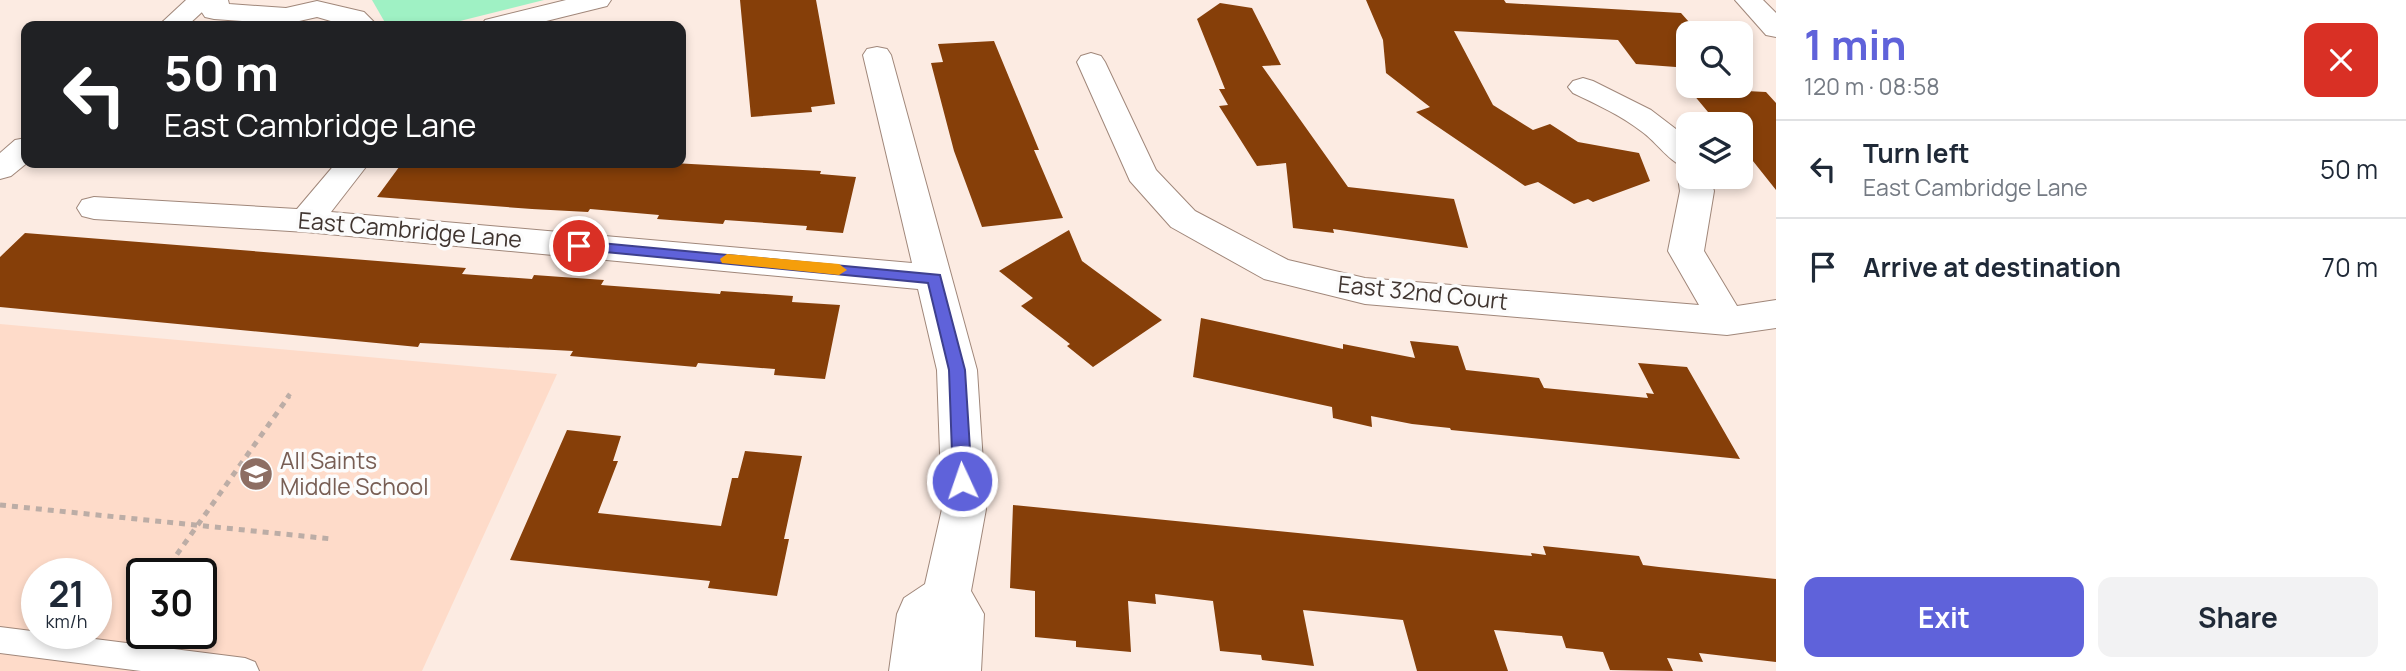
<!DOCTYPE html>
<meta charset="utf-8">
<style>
:root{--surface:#fff;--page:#f2f2f3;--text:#1f2937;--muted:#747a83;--line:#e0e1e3;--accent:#5f62da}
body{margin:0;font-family:Manrope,sans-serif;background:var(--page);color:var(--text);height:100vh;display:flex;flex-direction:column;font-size:26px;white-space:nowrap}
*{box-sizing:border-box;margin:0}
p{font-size:23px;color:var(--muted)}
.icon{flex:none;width:38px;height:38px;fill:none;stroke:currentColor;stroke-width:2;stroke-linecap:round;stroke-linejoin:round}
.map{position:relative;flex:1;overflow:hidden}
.details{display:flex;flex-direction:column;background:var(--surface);width:630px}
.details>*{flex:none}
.banner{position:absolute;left:21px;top:21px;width:665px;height:147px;border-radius:14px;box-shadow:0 4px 10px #0003;background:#202124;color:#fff;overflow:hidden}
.fabs{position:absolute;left:1676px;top:21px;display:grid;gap:14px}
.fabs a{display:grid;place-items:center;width:77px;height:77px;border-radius:14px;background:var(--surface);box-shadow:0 4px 10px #0003;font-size:35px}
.speed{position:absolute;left:21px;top:558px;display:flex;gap:14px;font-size:35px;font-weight:700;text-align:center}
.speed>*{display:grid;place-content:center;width:91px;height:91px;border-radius:50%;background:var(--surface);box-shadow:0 4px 10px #0003;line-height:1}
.speed small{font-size:18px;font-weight:400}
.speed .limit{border:4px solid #111;border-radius:10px;background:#fff;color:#111}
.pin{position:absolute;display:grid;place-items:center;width:60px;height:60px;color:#fff;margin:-30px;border:4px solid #fff;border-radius:50%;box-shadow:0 2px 7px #0007}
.me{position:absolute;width:77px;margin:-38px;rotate:357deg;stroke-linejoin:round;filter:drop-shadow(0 0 5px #0008)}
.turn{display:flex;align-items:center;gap:24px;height:147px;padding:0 28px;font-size:32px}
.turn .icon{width:91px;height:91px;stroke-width:2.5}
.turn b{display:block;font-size:49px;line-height:60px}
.round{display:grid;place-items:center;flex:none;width:74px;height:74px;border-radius:14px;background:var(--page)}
.overview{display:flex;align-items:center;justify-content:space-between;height:119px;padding:0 28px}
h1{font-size:42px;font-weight:700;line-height:52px;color:var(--accent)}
.primary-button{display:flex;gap:14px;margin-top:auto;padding:14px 28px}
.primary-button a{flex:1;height:80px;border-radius:14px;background:var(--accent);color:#fff;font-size:28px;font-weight:700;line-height:80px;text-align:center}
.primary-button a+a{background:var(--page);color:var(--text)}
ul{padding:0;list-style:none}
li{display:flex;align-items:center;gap:21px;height:98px;padding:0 28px;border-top:2px solid var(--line)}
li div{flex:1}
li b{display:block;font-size:26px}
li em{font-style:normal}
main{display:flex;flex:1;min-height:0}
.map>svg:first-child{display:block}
.built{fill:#fedbc9;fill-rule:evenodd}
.green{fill:#9ff1c4}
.building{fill:#863f09}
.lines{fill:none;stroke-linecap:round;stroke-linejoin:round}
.lane-casing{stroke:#a0877a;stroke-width:2}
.street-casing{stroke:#a0877a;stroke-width:2}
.secondary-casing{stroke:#a0877a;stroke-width:2}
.path-far1{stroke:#bcada6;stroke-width:4.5;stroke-dasharray:5 5;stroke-linecap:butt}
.path{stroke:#bcada6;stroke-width:5;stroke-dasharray:6 6;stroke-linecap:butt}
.lane{fill:#fff;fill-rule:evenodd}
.street{fill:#fff;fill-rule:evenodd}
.secondary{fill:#fff;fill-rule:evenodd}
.route{fill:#5f62da;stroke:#3e408e;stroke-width:2}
.slow{fill:#f59e0b}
.labels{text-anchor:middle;stroke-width:7;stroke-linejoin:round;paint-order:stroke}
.street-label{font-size:23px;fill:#403530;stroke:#fcfcfc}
.education-label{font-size:23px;fill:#785e54;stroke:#fcfcfc;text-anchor:start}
</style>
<main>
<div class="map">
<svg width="1776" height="671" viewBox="0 0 1776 671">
<rect width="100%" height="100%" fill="#fcebe2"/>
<path class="built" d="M0 324 557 374 422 671H0ZM37 574H96V634H37ZM142 574H201V634H142Z"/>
<path class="green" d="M372 0H544L440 26H387Z"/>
<g class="building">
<path d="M740 0H816L835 104 811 107 812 112 751 117Z"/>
<path d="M1366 0H1504L1506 3 1681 13 1689 22V68L1636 64 1618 40 1454 31 1493 105 1533 130 1550 124 1578 142 1639 153 1650 181 1593 202 1588 199 1574 204 1538 182 1525 186 1416 112 1430 107 1386 73 1383 40Z"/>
<path d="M1220 3 1252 8 1281 65 1262 66 1348 187 1454 199 1468 248 1333 229 1334 233 1293 228 1286 163 1257 166 1219 106 1228 105 1219 89H1225L1197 19Z"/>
<path d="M994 41 1039 150H1034L1063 218 982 227 954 151 931 63 943 62 938 44Z"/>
<path d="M1688 88 1766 92 1776 103V190L1741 146V124H1718Z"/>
<path d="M402 163H673L821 171 820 174 856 177 843 233 806 230 807 226 725 220 723 224 657 219 659 215 590 209 588 212 532 209 377 197Z"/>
<path d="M1069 230 1082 261 1162 320 1093 367 1067 346 1070 344 1021 306 1033 298 999 271Z"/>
<path d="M25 233 466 268 462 274 532 279 534 275 604 280 601 285 720 294 721 291 793 296 792 302 840 305 825 379 774 375 775 369 698 363 696 367 570 356 573 351 420 343 418 347 0 307V257Z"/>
<path d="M1201 318 1343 349V344L1415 358 1410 341 1458 346 1466 370 1539 378 1544 388 1648 398 1646 393 1654 394 1638 363 1687 367 1740 459 1451 430 1450 428 1412 424 1371 416 1372 427 1333 418 1332 407 1193 377Z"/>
<path d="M567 430 621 436 613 461H618L598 513 721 526 732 478H738L745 451 802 456 784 539H789L777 596 708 588 710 581 510 560Z"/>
<path d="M1013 505 1532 556 1531 553 1546 555 1543 546 1639 556 1643 565 1659 567 1776 579V662L1699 653 1703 662 1667 658 1673 671 1610 670 1603 652 1566 648 1562 636 1494 630 1508 671H1417L1403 620 1303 610 1314 666 1262 660 1261 655 1220 651 1213 601 1155 594 1156 604 1128 601 1131 652 1076 647V641L1035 637V591L1010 588Z"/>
</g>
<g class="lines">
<g class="lane-casing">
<path id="lane" d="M0 627 245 658 255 662 259 671H141L0 653Z"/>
</g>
<g class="street-casing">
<g id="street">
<path d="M204 0H228L229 4 286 8 317 1 364 12 378 26H348L317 17 286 24 214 19 205 17 201 11Z"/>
<path d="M566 0H611L607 6 526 26H481L485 20Z"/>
<path d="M1735 0H1763L1776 13V37L1766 35Z"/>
<path d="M877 47 887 49 891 55 977 370 986 509 971 591 984 614 981 671H889L897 614 904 598 925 584 942 509 937 370 918 289 306 232 94 219 82 216 77 208 82 200 94 197 297 209 336 163H369L331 212 912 263 863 55 867 49Z"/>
<path d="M1091 53 1101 56 1105 62 1156 170 1195 211 1288 260 1365 278 1699 305 1668 251 1680 191 1678 177 1682 170 1688 168C1670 164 1657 142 1641 131 1620 115 1596 104 1573 93L1568 87 1573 81 1583 78 1593 81 1651 110 1689 139V177H1710L1714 191 1704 251 1737 306 1776 300V328L1727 335 1365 304 1264 279 1171 227 1130 181 1077 62 1081 56Z"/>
</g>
</g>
<g class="secondary-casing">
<g id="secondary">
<path d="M186 0H215L187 26H158Z"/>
<path d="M26 138 27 163 11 176 0 179V153L15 140Z"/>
</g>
</g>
<path class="path-far1" d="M287 398 292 391"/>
<g class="path">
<path d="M0 505 332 539"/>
<path d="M163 574 289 396"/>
<path d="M128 624 142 604"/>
</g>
<use href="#lane" class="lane"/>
<use href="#street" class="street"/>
<use href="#secondary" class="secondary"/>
</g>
<path class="route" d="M579 241 940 275 965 370 972 481 969 486 962 489 956 486 953 481 949 370 928 283 574 249 572 246 574 242Z"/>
<path class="slow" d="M727 254 839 264 847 270 839 275 722 263 720 259Z"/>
<defs>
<g id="school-disc" transform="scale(1.75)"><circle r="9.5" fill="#8d6e63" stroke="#fcfcfc"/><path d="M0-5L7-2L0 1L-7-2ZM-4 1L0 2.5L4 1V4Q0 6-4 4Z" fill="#fff"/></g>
</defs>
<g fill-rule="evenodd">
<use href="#school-disc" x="256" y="474"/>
</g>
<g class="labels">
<g class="street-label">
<text transform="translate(410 230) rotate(5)" y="8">East Cambridge Lane</text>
<text transform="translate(1423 293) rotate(6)" y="8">East 32nd Court</text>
</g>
<g class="education-label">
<text x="280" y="469">All Saints<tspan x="280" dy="26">Middle School</tspan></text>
</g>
</g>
</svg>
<div class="fabs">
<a><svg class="icon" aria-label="search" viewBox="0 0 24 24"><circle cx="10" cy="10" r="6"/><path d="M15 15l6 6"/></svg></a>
<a><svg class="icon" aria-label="layers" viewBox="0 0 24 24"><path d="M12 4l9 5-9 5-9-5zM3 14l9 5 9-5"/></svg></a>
</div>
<div class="speed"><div>21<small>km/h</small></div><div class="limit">30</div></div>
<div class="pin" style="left:579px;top:246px;background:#d93025"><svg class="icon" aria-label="arrive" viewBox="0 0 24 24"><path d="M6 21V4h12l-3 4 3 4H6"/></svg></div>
<svg class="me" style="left:962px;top:481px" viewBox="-20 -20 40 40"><circle r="17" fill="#5f62da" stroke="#fff" stroke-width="3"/><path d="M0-11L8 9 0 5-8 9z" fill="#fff"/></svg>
<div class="banner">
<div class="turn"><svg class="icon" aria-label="left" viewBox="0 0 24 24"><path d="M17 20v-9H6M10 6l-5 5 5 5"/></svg><div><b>50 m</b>East Cambridge Lane</div></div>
</div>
</div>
<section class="details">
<div class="overview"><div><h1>1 min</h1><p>120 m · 08:58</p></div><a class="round" style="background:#d93025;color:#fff"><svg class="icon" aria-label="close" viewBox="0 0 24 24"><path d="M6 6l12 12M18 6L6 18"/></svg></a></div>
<ul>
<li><svg class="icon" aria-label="left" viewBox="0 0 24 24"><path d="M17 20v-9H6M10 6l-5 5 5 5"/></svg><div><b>Turn left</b><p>East Cambridge Lane</p></div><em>50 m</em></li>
<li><svg class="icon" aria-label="arrive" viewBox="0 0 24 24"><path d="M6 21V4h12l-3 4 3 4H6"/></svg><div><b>Arrive at destination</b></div><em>70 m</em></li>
</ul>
<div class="primary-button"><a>Exit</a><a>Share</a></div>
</section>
</main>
